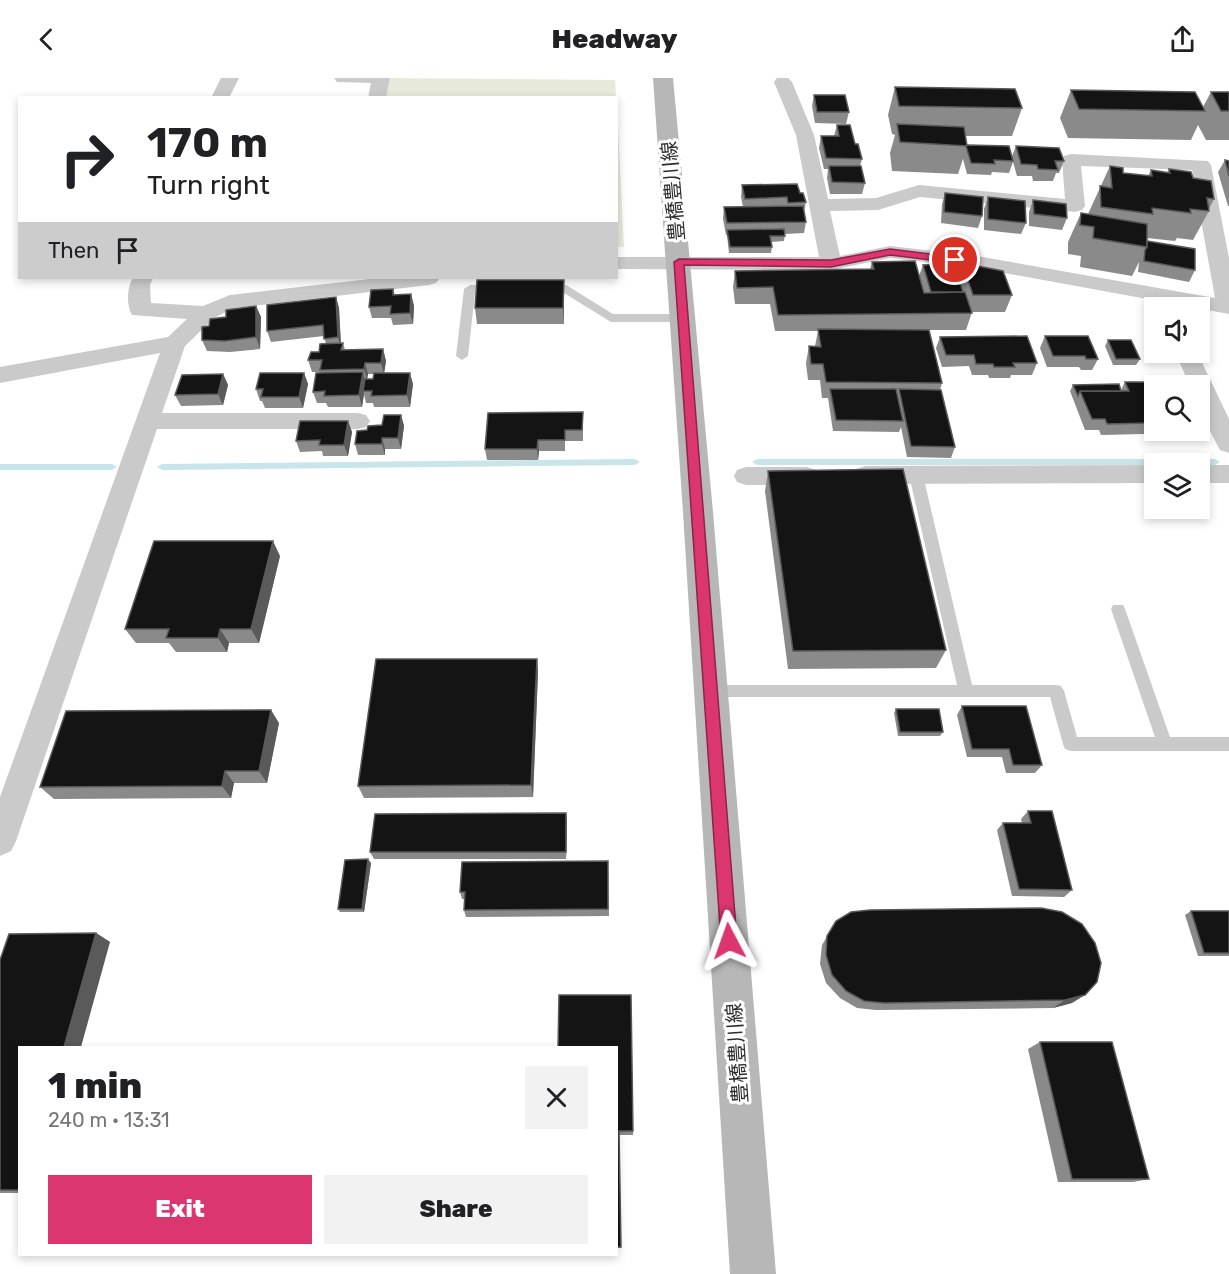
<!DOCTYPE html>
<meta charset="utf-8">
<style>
:root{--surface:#fff;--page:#f2f2f2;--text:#202124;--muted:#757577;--accent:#dc3671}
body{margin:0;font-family:Rubik,"Noto Sans JP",sans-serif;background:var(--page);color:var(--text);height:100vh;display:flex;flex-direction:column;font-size:22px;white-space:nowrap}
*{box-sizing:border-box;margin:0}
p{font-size:20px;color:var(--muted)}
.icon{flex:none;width:33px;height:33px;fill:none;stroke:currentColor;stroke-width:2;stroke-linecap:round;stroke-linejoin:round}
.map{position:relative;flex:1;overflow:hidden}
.sheet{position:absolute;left:18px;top:968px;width:600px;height:210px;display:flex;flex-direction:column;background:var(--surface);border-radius:0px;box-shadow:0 3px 9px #0003}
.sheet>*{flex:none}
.top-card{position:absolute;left:18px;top:18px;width:600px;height:183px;border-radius:0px;box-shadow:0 3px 9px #0003;background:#fff;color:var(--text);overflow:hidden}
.buttons{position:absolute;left:1144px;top:219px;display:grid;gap:12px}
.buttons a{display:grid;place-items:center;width:66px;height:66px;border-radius:0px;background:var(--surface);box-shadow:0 3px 9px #0003;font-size:30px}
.pin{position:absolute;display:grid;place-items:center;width:51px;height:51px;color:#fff;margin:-26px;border:3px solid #fff;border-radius:50%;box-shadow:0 2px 6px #0007}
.me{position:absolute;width:66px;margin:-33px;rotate:356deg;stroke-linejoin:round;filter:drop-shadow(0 0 4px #0008)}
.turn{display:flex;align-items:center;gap:21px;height:126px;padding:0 30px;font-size:27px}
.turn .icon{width:78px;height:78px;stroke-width:2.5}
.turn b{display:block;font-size:42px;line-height:51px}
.then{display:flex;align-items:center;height:57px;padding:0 30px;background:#0003;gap:12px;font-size:22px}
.round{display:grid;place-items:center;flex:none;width:63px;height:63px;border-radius:0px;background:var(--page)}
.summary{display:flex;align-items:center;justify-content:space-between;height:102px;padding:0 30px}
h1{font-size:36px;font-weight:800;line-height:45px}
.action{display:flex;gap:12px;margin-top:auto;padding:12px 30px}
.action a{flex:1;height:69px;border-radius:0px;background:var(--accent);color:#fff;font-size:24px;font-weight:800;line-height:69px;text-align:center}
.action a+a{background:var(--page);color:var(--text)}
header{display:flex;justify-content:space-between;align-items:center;height:78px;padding:0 30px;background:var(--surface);font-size:27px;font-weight:800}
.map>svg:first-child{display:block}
.green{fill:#e7eadb}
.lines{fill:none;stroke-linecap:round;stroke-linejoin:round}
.stream{fill:#c8e5e9;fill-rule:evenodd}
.lane{fill:#cacaca;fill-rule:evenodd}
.street{fill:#cacaca;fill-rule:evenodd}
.secondary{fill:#b7b7b7;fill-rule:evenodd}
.wall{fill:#8a8a8a;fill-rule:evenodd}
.shaded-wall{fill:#5a5a5a}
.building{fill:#141414;stroke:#5a5a5a;stroke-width:1.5}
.route{fill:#dc3671;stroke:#8f2349;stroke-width:1.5}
.labels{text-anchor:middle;stroke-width:6;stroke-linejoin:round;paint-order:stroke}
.street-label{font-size:20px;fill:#2d2d2d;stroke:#fff}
</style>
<header><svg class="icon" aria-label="back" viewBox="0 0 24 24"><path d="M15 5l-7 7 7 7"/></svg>Headway<svg class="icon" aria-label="share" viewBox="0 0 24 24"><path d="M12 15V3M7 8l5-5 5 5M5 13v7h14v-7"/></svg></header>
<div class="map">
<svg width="1229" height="1196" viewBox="0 0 1229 1196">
<rect width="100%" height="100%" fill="#fff"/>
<g class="green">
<path d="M390 0 615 2 616 19 386 20Z"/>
<path d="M617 27 624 169H616Z"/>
</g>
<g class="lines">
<g class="stream">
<path d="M635 381 640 384 635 387 162 392 157 389 162 386Z"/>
<path d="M757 381H1215L1220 384 1215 387H1200V386H1155V387H757L752 384Z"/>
<path d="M0 386H112L117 389 112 392H0Z"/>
</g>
<g class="lane">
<path d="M470 207H496L502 211 496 215H475L468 278 462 282 456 278 464 211Z"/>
<path d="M566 207 613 236H683L689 240 683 244H611L564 215H544L538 211 544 207Z"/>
<path d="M916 392 923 397 972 607H1056L1061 608 1064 613 1077 659H1155L1111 531 1113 527H1123L1125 531 1170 659H1229V673H1071L1065 671 1063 666 1050 619H711L706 618 703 613 706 608 711 607H957L909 397Z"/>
</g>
<g class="street">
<path d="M221 0H239L229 20H211Z"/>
<path d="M334 0H390L386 20H368L371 5 337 4Z"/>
<path d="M777 0H788L792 4 814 57 828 121 876 120 919 107 1065 121 1062 82 1064 78 1071 76 1208 83 1211 87 1229 180V236L977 190 890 180 831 192 616 191V179H819L796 57 774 4ZM1081 88 1192 92 1215 220 977 178 890 168 840 178 830 133 878 132 920 119 1075 134 1082 132 1085 128Z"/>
<path d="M133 200H153L150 207 151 225 203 228 230 217 378 200H440L436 205 429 207 234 230 214 240 185 268 162 335H358L366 337 370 343 366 349 358 351H157L16 763 11 773 0 778V719L160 275 0 305V289L168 259 187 241 132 237C126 227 127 209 133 200Z"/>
<path d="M1175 274H1197L1229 341V375L1220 372C1208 350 1200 333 1200 308H1190Z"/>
<path d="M1155 387V405L865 406 856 403 853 397 856 391 865 388Z"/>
<rect x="1200" y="387" width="29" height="18"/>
<path d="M746 389H807L816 392 819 398 816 404 807 407H746L737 404 734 398 737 392Z"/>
</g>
<path class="secondary" d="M653 0H673L713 434 776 1196H730L683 434Z"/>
</g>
<g class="wall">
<path d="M895 9 1022 30 1012 58H965L967 67 1012 78 1016 68 1064 83 1059 95H1056L1053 103H1033L1032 98H1017L1013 84 1009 95 992 94 991 97 967 96 963 81 958 96 892 93 890 75 895 57 892 56 888 37Z"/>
<path d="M1071 12 1203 29 1211 14H1229V62H1206L1198 47 1191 62 1068 60 1060 40Z"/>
<path d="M814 17 849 34 846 46 815 45 812 28Z"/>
<path d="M837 47 855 66 862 81 860 88 865 105 862 116H830L827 100 828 91H824L819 70 821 58H834Z"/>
<path d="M1225 82 1229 83V128H1228L1218 94Z"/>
<path d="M1110 88 1123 95 1148 98 1151 92 1167 95 1169 91 1193 100 1214 121 1209 131V133L1193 162 1177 160 1175 163 1147 160V163L1195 192 1189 204 1138 194 1139 184 1132 198 1080 189 1081 178 1068 176V164L1081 135 1088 136Z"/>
<path d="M742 107 800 115 806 124 804 134 806 144 804 155 785 156 784 163 771 164 772 169 771 175H729L727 157H726L723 141 724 129H743L741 119Z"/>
<path d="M945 115 982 138 978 150 941 145 942 126Z"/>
<path d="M988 119 1026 145 1021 156 984 152V131Z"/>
<path d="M1033 122 1067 140 1062 152 1029 148V134Z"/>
<path d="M872 184 919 198 923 187 957 198 962 185 1012 217 1005 234H972L966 252H929L942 305 940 312 955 369 951 380 907 379 901 349 899 354 833 353 828 320H822L820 302H808L806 285 809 268H815L818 253H775L770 226H735L733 209 735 193 870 191Z"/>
<path d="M393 211 395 217 411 216 414 228 413 246 393 247 391 240H372L369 229Z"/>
<path d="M336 219 339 230 341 265H343L345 272 383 271 386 283 384 295 413 306 410 329H374L373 325H366L364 316 362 329H328L326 325H317L313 314 320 295V294H312L308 282 319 274 326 266 324 258 271 264 267 253ZM368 296H374L373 301H367Z"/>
<path d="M564 219V246H477L475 230Z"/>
<path d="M256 228 261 239 260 271 230 274 207 273 202 262 209 248 226 239Z"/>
<path d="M1045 258 1098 281 1092 292H1081L1079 289H1047L1040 270Z"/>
<path d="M940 259 1037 285 1032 297H1011L1010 300H989L988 297H972L969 288 942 289 936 270Z"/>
<path d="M1108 262 1140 281 1136 287H1113L1105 268Z"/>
<path d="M304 295 308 306 303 330H265L262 323H260L256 311Z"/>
<path d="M223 296 228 307 223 327 181 328 175 317Z"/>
<path d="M1125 304 1155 308V351H1147L1144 356 1101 357 1099 352H1085L1070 313 1073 307 1121 312Z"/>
<path d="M583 334V363H565V373H539L538 382H487L485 371Z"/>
<path d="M401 337 404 348 401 371H385V377H358L355 366 367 352 382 347Z"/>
<path d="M348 343 352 354 348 378H323L322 373 300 374 296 363Z"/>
<path d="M768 393 946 572 936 590 788 591 765 413Z"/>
<path d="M280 478 259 565H229L227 574H176L169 565H136L125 551Z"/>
<path d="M537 581 538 594 533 719 364 720 358 708Z"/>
<path d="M962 628 1042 687 1035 695H1006L1002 679H967L957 637Z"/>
<path d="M896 631 943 654 940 658H898L894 635Z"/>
<path d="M279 645 267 705H234L231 720 54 721 40 709Z"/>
<path d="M1028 733 1072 812 1064 819 1012 818 997 752 1003 745H1022L1021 741Z"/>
<path d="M566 735 567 743 566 781H374L370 774Z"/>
<path d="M608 783 609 838 466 839 464 832V821H462L460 814Z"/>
<path d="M371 785 364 834H340L338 831Z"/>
<path d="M1191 833H1229V878H1198L1185 837Z"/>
<path d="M836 843 1072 925 1053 930 876 932 857 930 840 920 826 905 820 886 822 867Z"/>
<path d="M96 855 110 864 20 969V1115H0V882Z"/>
<path d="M1040 964 1149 1101 1133 1104H1058L1028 971Z"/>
<path d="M616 969 633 1053V1057H619L621 1170H616Z"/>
</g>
<g class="shaded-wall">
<path d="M564 202V246L563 230Z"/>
<path d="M411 216 414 228 413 246 410 235Z"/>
<path d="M336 219 339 230 341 271 338 259Z"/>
<path d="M256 228 261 239 260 271 256 259Z"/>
<path d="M383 271 386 283 384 296 381 285Z"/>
<path d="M365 285 368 296 367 302 364 291Z"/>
<path d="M363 294 366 306 363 313 364 316 362 329 359 317Z"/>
<path d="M304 295 308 306 303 330 299 319Z"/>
<path d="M410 295 413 306 410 329 407 317Z"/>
<path d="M223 296 228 307 223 327 218 316Z"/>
<path d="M401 337 404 348 401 371 398 360Z"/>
<path d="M348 343 352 354 348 378 344 367Z"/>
<path d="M382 360 385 371V377L382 366Z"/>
<path d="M538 362 539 373 538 382 537 371Z"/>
<path d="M273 463 280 478 259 565 251 551Z"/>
<path d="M220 551 229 565 227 574 218 560Z"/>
<path d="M537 581 538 594 533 719 531 707Z"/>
<path d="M271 632 279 645 267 705 259 693Z"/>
<path d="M225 693 234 705 231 720 222 708Z"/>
<path d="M566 735 567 743 566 781Z"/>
<path d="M368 781 371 785 364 834 362 831Z"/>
<path d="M96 855 110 864 81 969H64Z"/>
<path d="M1085 917 1072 925 1053 930 1065 922Z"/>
</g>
<g class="building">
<path d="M895 9 1015 11 1022 30 899 28Z"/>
<path d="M1071 12 1195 14 1205 33 1079 31Z"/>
<path d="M1211 14H1229V33H1221Z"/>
<path d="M814 17H845L849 34H817Z"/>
<path d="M897 46 964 49 967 68 900 64Z"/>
<path d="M837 47H850L855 66H858L862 81 826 80 821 58H839Z"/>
<path d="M967 67 1009 68 1013 83 994 82 995 86 971 85 966 68Z"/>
<path d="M1016 68 1059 70 1064 83H1055L1058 92 1038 91 1037 87 1021 86Z"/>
<path d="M1225 82 1229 83V98Z"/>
<path d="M829 88H861L865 105 832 104Z"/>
<path d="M1110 88 1123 90V95L1152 98 1151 92 1170 95 1169 91 1191 94 1193 100 1211 103 1214 121 1207 120 1209 133 1190 131 1191 135 1152 130 1153 136 1101 129 1100 108 1112 110Z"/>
<path d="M797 106 800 115H803L806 124 788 125 787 119 745 121 742 107Z"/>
<path d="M945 115 983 119 982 138 944 134Z"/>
<path d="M988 119 1025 123 1026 145 988 141Z"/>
<path d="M1033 122 1066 126 1067 140 1034 136Z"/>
<path d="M803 128 806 144 727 145 724 129Z"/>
<path d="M1081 135 1147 146V169L1093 160 1094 149 1080 147Z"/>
<path d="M784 151 785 158H770L772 169H730L727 152Z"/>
<path d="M1147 163 1195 171V192L1144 183 1145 172 1147 169Z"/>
<path d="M915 183 924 215 965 214 972 235 778 237 773 209 737 210 735 193 874 191 872 184Z"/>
<path d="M962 185 1003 193 1012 217H973Z"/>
<path d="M954 186 963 214H931L923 187Z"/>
<path d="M477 202H564L563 230H475Z"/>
<path d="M393 211V217L411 216 410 235 390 236 391 228 369 229 371 212Z"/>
<path d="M336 219 338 259 324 261 323 247 267 253V227Z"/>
<path d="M256 228V259L225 263 202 262V249L209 248 210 241 226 239V232Z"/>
<path d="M818 251 929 252 942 305 826 304 823 286H811L809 268 821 269Z"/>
<path d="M1027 258 1037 285H1013L1015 289H994L993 286H976L974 277H946L940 259Z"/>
<path d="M1045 258H1088L1098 281H1086L1085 278H1053Z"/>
<path d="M1108 262H1131L1140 281H1116Z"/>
<path d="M343 265 341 272 383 271 381 285H365L364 291 320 292 322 282H308L311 274H319L320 266Z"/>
<path d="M363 294 359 317 324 318 325 313 313 314 316 295Z"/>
<path d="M260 295H304L299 319H261L263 311H256Z"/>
<path d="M374 295H410L407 317 371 318 372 313H363L365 301H373Z"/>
<path d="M223 296 218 316 175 317 182 297Z"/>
<path d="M1125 304H1161L1163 308H1155V340H1149L1151 345 1107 346 1105 341H1092L1080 313H1129Z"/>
<path d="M1119 306 1121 313H1080L1078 318 1073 307Z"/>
<path d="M830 311H896L903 343 836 342Z"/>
<path d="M899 311 941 312 955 369 911 368Z"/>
<path d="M583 334 582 352H565V362H538L537 371H485L488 335Z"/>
<path d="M384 337H401L398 360H382V366H355L357 353 367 352 368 348 382 347Z"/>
<path d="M300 343H348L344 367H319L320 362 296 363Z"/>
<path d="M903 391 946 572 793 573 768 393Z"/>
<path d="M154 463H273L251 551H220L218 560H166L169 551H125Z"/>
<path d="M376 581H537L531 707 358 708Z"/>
<path d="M962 628H1026L1042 687H1013L1009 671H972Z"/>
<path d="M896 631H939L943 654H900Z"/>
<path d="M271 632 259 693H225L222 708 40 709 66 633Z"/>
<path d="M1028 733H1052L1072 812 1019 811 1003 745H1031Z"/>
<path d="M566 735V774H370L375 736Z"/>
<path d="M368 781 362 831H338L345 782Z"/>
<path d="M608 783V831L464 832 465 814H460L462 784Z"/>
<path d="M1041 830 1062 834 1082 846 1095 865 1101 885 1097 904 1085 917 1065 922 884 925 864 923 846 913 832 897 826 877 827 858 836 843 851 834 870 832Z"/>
<path d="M1191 833H1229V875H1204Z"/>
<path d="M96 855 64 969H20V1112H0V882L9 856Z"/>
<path d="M559 917H631L633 1053H619L621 1169H616V969H558Z"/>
<path d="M1040 964H1112L1149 1101H1072Z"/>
</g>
<path class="route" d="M890 171 955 179 960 182 955 185 890 177 831 189 684 187 737 863 734 869 729 871 723 869 721 863 674 184 679 181 831 182Z"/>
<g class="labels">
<g class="street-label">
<text transform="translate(673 113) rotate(-95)" y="7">豊橋豊川線</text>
<text transform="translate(737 975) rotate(-94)" y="7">豊橋豊川線</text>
</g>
</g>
</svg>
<div class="buttons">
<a><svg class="icon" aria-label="sound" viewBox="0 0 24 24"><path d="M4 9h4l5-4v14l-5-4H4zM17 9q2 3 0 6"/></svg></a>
<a><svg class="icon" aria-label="search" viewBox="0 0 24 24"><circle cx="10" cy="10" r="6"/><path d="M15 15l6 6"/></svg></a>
<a><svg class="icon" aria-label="layers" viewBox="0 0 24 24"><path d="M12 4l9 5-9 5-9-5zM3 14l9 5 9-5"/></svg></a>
</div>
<div class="pin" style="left:955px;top:182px;background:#d93025"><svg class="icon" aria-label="arrive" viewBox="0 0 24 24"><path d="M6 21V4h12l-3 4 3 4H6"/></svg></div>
<svg class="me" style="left:729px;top:863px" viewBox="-20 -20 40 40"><path d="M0-17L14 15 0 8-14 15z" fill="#dc3671" stroke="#fff" stroke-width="4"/></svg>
<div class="top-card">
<div class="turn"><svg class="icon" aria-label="right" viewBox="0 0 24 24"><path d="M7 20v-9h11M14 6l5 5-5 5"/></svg><div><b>170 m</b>Turn right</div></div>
<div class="then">Then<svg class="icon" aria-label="arrive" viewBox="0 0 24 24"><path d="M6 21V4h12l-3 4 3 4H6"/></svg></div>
</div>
<section class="sheet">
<div class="summary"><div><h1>1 min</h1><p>240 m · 13:31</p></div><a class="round"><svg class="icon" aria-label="close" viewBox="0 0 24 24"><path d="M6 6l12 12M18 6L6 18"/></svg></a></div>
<div class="action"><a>Exit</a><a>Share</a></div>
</section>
</div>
